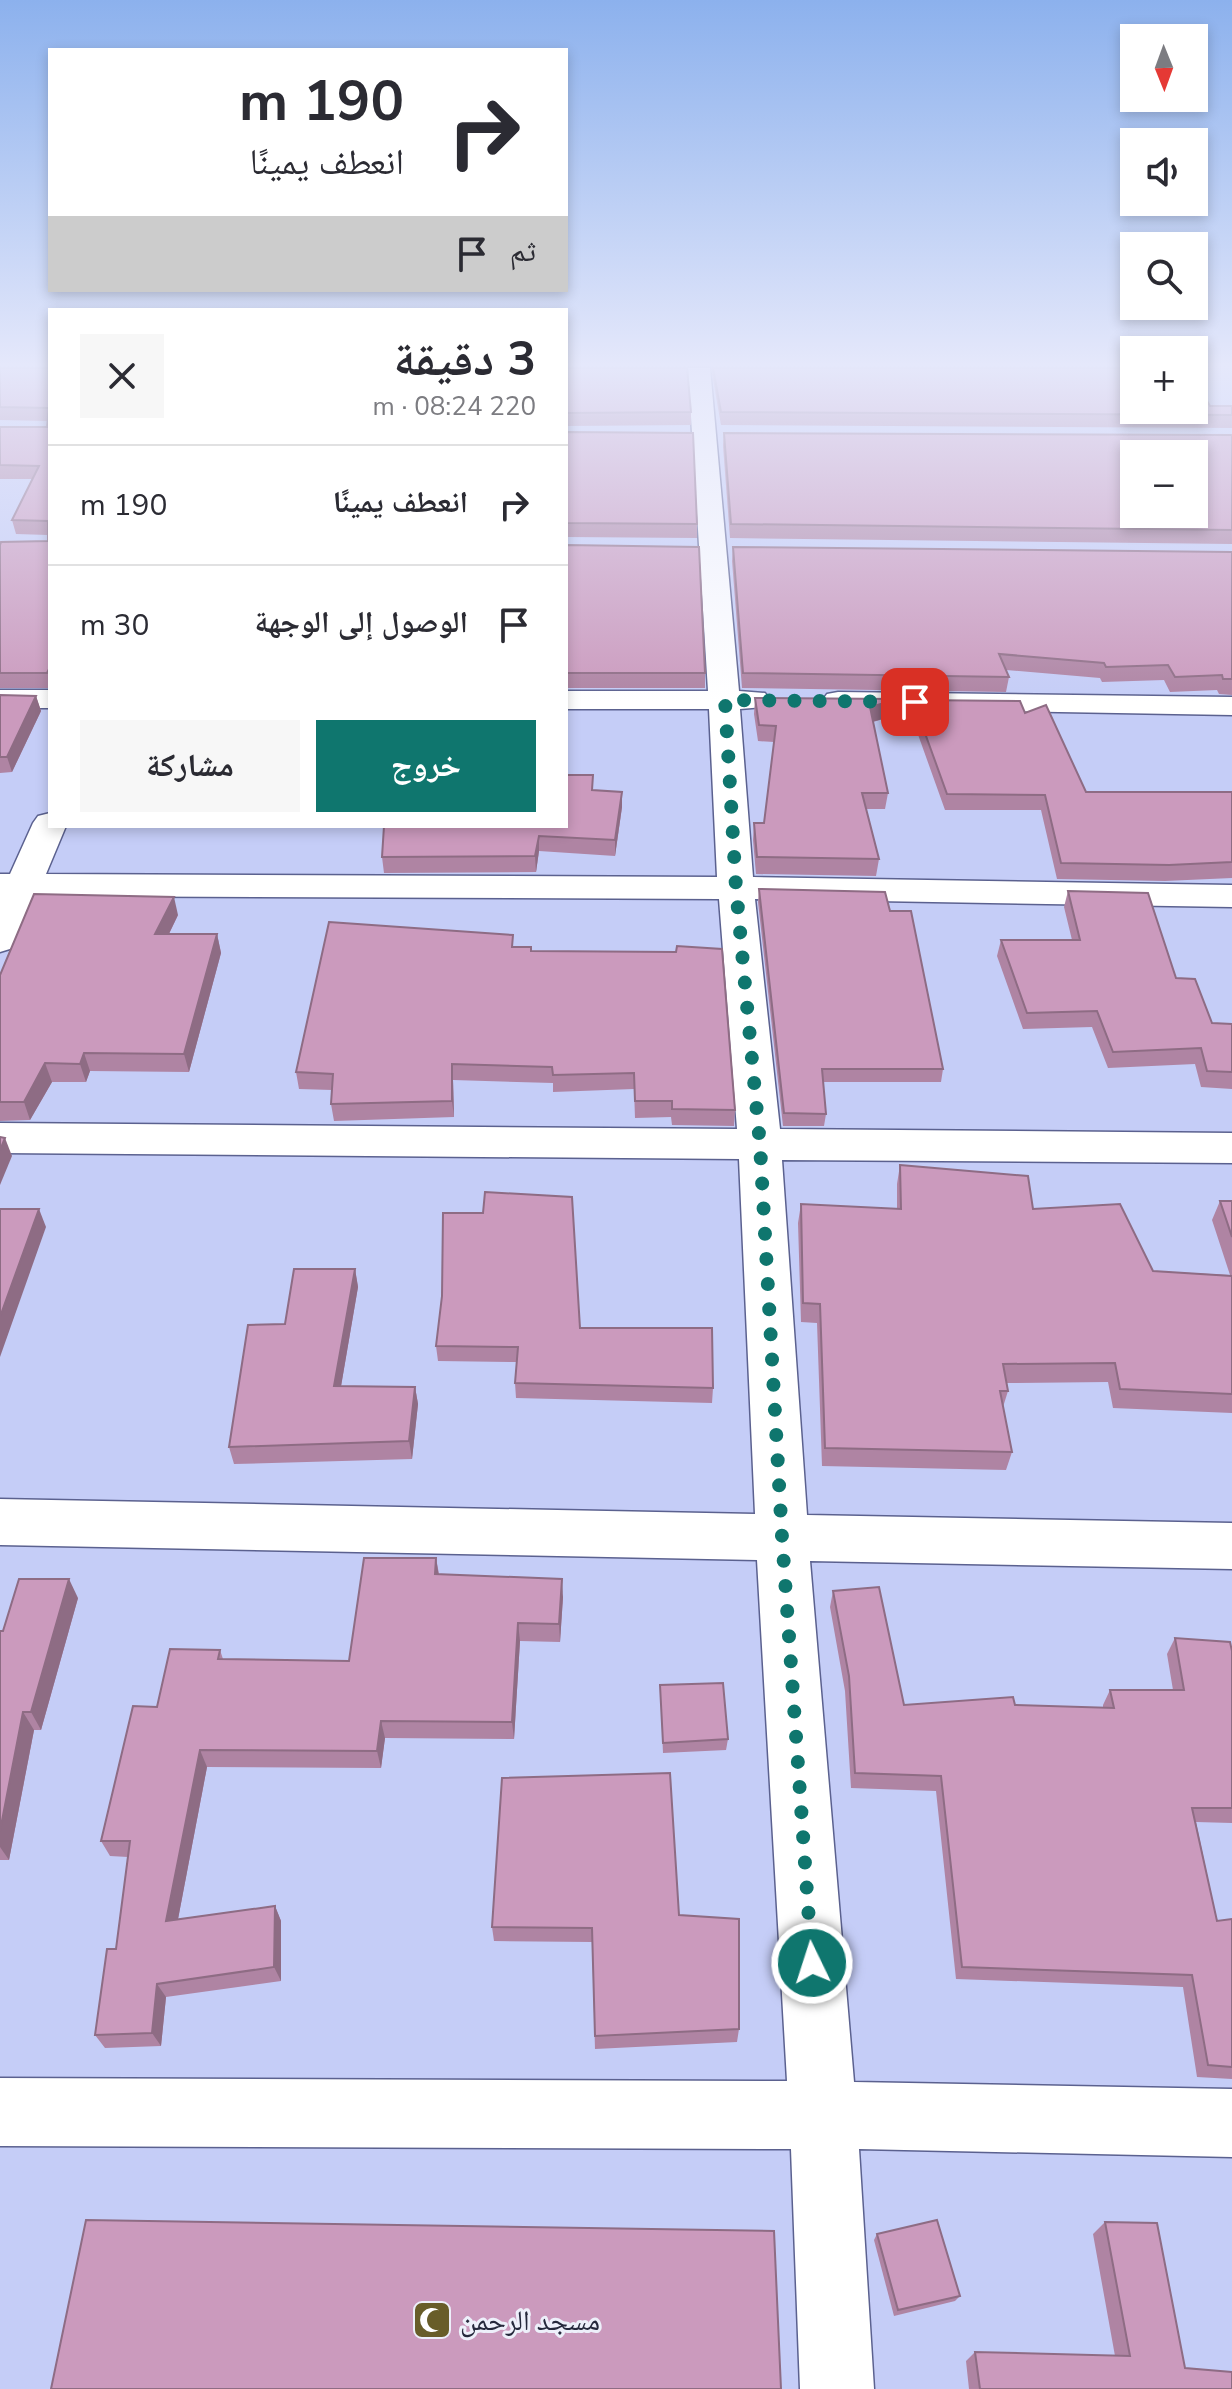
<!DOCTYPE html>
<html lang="ar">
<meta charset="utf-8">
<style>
:root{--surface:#fff;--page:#f7f7f7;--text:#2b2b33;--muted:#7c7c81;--line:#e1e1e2;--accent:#0f766e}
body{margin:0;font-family:"Nunito Sans","Noto Naskh Arabic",sans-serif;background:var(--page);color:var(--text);direction:rtl;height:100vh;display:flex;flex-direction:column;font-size:30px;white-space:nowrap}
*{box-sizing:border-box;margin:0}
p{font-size:26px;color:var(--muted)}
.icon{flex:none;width:44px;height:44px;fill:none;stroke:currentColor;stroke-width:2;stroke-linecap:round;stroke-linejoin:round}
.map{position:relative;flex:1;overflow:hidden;direction:ltr}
.panel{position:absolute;left:48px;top:308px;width:520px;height:520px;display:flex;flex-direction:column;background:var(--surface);border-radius:0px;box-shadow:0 4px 12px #0003;direction:rtl}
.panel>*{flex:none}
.hud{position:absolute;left:48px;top:48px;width:520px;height:244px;border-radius:0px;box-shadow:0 4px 12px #0003;direction:rtl;background:#fff;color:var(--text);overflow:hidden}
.needle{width:52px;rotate:179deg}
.fabs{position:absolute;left:1120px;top:24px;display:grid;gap:16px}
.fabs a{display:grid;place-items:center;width:88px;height:88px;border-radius:0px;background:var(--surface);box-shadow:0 4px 12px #0003;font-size:40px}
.pin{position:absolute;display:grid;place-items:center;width:68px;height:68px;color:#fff;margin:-34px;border-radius:16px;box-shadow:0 4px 12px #0006}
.me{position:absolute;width:88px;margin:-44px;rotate:356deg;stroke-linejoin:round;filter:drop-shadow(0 0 6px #0008)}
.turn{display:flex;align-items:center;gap:28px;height:168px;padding:0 32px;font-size:36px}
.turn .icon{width:104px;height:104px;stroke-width:2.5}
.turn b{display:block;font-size:56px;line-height:68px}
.then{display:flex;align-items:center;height:76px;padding:0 32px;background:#0003;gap:16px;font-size:30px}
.round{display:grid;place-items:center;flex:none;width:84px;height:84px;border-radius:0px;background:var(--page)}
.overview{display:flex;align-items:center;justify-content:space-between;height:136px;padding:0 32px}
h1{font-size:48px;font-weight:700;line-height:60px}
.action{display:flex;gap:16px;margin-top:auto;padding:16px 32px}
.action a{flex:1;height:92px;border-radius:0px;background:var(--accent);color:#fff;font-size:32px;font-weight:700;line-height:92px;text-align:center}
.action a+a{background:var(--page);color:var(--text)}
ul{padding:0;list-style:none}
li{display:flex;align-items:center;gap:24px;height:120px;padding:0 32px;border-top:2px solid var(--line)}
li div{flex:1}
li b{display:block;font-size:30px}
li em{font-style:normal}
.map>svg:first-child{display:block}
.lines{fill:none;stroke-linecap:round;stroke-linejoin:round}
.street-casing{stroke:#5b618f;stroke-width:3}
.street{fill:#fff;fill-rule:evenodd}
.wall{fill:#af84a3}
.shaded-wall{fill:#8e6c84}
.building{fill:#cb9abd;stroke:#8e6c84;stroke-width:2;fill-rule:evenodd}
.route{stroke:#0f766e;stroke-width:14;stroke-dasharray:0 25.2}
.labels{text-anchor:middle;stroke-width:6;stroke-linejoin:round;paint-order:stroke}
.near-poi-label{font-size:28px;fill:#25283c;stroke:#edeffa;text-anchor:start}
</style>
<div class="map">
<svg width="1232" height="2389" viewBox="0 0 1232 2389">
<rect width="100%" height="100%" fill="#c5cdf7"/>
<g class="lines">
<g class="street-casing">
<g id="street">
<path d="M688 368H710L739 691 765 693 770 700 765 707 740 709 753 877 1232 885V907L755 899 780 1129 1232 1133V1163L782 1160 807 1515 1232 1523V1569L810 1561 854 2082 1232 2089V2157L859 2149 874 2389H800L791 2149 0 2146V2078L787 2081 757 1560 0 1545V1499L755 1514 739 1159 0 1153V1123L737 1129 719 899 37 896 13 948 0 952V874H10L33 823 38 816 50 813V826H66L46 874 717 877 709 709H566V691H708Z"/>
<rect x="0" y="690" width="50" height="18"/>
<path d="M838 692 1232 697V715L827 708 822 701 827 694Z"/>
</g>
</g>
<use href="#street" class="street"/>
</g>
<g class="wall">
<path d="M0 368H50V688H0V545L48 541V535L16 534 12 520 32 479H0V427H47V421L0 420Z"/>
<path d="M566 368 691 412V425L566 426Z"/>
<path d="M711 368H1134L1210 406H1232V428L721 425Z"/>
<path d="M566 432 697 524V538L566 537Z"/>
<path d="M724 433 1232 435V544L730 538 723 446Z"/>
<path d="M566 545 705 673V688H566Z"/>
<path d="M733 547 1232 552V695L1219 694 1217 690 1170 692 1164 680 1102 682 1100 678 1006 670 1009 677 1006 692 742 688 732 561Z"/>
<path d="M0 695 36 696 41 711 12 772 0 773Z"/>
<path d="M755 698 897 715 873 722 888 793 885 809H866L879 859 876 876 756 874 753 840 754 823H764L774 742 758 741 754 714Z"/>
<path d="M913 700 1025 713 1086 792H1232V878L1165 881 1057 879 1041 810H945L911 715Z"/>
<path d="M593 775V790L622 792V807L615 856 539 851 536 872 384 873 382 857Z"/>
<path d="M759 889 890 911 943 1069 941 1082H823L826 1114 824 1126H783L758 902Z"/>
<path d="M1068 891 1176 978 1212 1023 1232 1024V1089L1201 1087 1195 1064 1108 1068 1092 1027 1023 1029 997 956 1001 940H1072L1064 907Z"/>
<path d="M178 915 169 934H217L221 953 189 1072 90 1071 86 1082H52L30 1120 0 1121V975Z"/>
<path d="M513 935V947L531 951 735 1110 734 1126 672 1125 671 1117 635 1118 634 1089 553 1092V1083L453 1080 454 1117 334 1121 331 1104 332 1090 299 1089 296 1072Z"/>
<path d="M900 1165 1033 1209 1153 1271 1230 1275 1212 1220 1220 1201H1232V1413L1113 1408 1108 1382 1007 1383 1008 1391 1003 1407 1012 1452 1006 1470 822 1466 817 1323 801 1322 798 1223 801 1204 897 1209V1184Z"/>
<path d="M355 1269 358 1287 341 1386 415 1387 418 1404 412 1459 234 1464 229 1447 285 1324Z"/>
<path d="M580 1328 713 1388 712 1403 516 1398 515 1383 517 1362 438 1361 436 1346Z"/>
<path d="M436 1558 439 1574 563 1597 560 1642 520 1641 514 1739 385 1738 381 1768 207 1767 178 1919 275 1906 281 1921V1981L166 1997 161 2046 105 2048 95 2035 116 1949 128 1857 110 1856 101 1841 157 1707 220 1650 223 1659 349 1661Z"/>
<path d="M833 1591 904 1705H1015L1103 1708V1705L1110 1690H1173L1167 1654 1175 1638 1232 1651V1823L1196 1822 1217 1921 1232 1919V2079L1197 2077 1183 1987 956 1979 936 1791 851 1788 845 1691 830 1607Z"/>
<path d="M78 1598 41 1730H34L9 1860H0V1631Z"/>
<path d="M660 1685 728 1739 726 1750 663 1753Z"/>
<path d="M679 1915 739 2029 737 2042 595 2049 592 1942 494 1941 492 1927Z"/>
<path d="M1105 2222 1185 2368 1232 2389H969L966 2361 975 2352 1115 2356 1093 2234Z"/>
<path d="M877 2234 960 2296 955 2301 894 2316 874 2240Z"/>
</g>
<g class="shaded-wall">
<path d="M36 696 41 711 12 772 7 757Z"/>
<path d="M899 699 897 715 868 723 870 707Z"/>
<path d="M622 792V807L615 856V840Z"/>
<path d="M539 836V851L536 872 535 856Z"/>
<path d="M174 897 178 915 160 952 155 934Z"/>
<path d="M217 934 221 953 189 1072 184 1054Z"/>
<path d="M84 1053 90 1071 86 1082 80 1064Z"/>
<path d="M45 1063 52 1082 30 1120 24 1102Z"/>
<path d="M452 1064 453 1080 454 1117 452 1101Z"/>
<path d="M5 1138 12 1156 0 1185V1150Z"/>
<path d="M39 1209 46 1227 0 1357V1317Z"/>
<path d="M355 1269 358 1287 338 1404 334 1386Z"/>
<path d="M415 1387 418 1404 412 1459 409 1441Z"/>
<path d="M436 1558 439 1577 435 1574Z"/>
<path d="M69 1579 78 1598 41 1730 31 1712Z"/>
<path d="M562 1579 563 1597 560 1642 559 1624Z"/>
<path d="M518 1623 520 1641 514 1739 512 1722Z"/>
<path d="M23 1712 34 1730 9 1860 0 1847V1831Z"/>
<path d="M381 1721 385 1738 381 1768 377 1751Z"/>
<path d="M200 1750 207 1767 175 1935 166 1921Z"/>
<path d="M275 1906 281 1921V1981L274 1967Z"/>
<path d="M157 1984 166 1997 161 2046 152 2033Z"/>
</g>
<g class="building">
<path d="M0 368H50V667L47 673H0V545L1 542 48 541V521L12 520 39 466 0 465V427H47L49 408 0 407Z"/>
<path d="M566 368H687L691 412 566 413Z"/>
<path d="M713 368H1134V410H1194V385H1198L1210 406H1232V415L721 412Z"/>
<path d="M566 432 693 433 697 524 566 523Z"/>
<path d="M724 433 1232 435V530L731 524ZM1134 454H1194V514H1134Z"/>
<path d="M566 545 699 547 705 673H566Z"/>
<path d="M733 547 1232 552V679H1223L1222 675 1175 677 1168 665 1106 667 1104 663 999 654 1009 677 743 673Z"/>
<path d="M0 695 36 696 7 757H0Z"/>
<path d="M755 698 899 699 870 707 888 793H862L879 859 757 857 754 823H764L776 726 759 725Z"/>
<path d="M913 700 1020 701 1025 713 1046 705 1086 792H1232V862L1169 865 1061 863 1045 795 947 794Z"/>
<path d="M566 775H593L592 790 622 792 615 840 539 836 535 856 382 857 384 826H566Z"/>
<path d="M759 889 885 892 890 911H911L943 1069H822L826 1114 784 1113Z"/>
<path d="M1068 891 1148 893 1176 978 1195 979 1212 1023 1232 1024V1072L1207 1071 1201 1048 1113 1052 1097 1011 1027 1013 1001 940H1080Z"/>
<path d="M34 894 174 897 155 934H217L184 1054 84 1053 80 1064 45 1063 24 1102H0V975Z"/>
<path d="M329 922 513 935 512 947H531V951L676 952 677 946 722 949 735 1110 672 1109V1101H635L634 1073 553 1075 552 1067 452 1064V1101L331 1104 333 1074 296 1072Z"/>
<path d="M0 1137 5 1138 0 1150Z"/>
<path d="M900 1165 1028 1176 1033 1209 1120 1204 1153 1271 1232 1276V1394L1120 1389 1115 1363 1003 1364 1008 1391H1000L1012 1452 825 1448 820 1304 803 1303 801 1204 901 1209Z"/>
<path d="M485 1192 572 1197 580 1328H712L713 1388 515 1383 518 1347 436 1346 442 1296 443 1213H483Z"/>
<path d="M1220 1201H1232V1237Z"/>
<path d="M0 1209H39L0 1317Z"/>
<path d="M294 1269H355L334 1386 415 1387 409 1441 229 1447 248 1325 285 1324Z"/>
<path d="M364 1558H436L435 1574 562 1579 559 1624 518 1623 512 1722 381 1721 377 1751 200 1750 166 1921 275 1906 274 1967 157 1984 152 2033 95 2035 107 1949H116L130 1841H101L133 1706 157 1707 170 1649 220 1650 218 1659 349 1661Z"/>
<path d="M19 1579H69L31 1712H23L0 1831V1631H3Z"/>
<path d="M879 1587 904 1705 1013 1697 1015 1705 1114 1708 1110 1690H1184L1175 1638 1230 1642 1232 1651V1808H1192L1217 1921 1232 1919V2067L1208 2065 1192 1975 962 1967 941 1776 855 1773 849 1676 833 1591Z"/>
<path d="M723 1683 728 1739 663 1743 660 1685Z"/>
<path d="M670 1773 679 1915 739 1919V2029L595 2036 592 1928 492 1927 502 1778Z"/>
<path d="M86 2220 774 2231 781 2389H51Z"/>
<path d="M937 2220 960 2296 898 2310 877 2234Z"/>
<path d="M1105 2222 1157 2223 1185 2368 1232 2372V2389H980L975 2352 1130 2356Z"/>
</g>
<linearGradient id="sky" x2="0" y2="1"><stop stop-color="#8cb1ed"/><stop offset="0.52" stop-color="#e5e8fb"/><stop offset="1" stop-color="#e5e8fb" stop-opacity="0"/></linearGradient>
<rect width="1232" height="702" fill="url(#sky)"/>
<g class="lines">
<path class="route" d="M812 1963 782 1537 760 1145 736 888 725 700 915 702"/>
</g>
<defs>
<g id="mosque-square" transform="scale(2)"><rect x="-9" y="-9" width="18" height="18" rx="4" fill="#685d29" stroke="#edeffa"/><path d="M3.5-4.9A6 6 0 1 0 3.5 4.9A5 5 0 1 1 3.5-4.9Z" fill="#fff"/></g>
</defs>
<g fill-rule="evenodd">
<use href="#mosque-square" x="432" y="2320"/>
</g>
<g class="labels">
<g class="near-poi-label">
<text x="460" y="2330">مسجد الرحمن</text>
</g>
</g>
</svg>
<div class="fabs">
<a><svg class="needle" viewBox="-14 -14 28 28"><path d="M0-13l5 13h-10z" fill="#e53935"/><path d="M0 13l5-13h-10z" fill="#7c7c81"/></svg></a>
<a><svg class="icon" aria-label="sound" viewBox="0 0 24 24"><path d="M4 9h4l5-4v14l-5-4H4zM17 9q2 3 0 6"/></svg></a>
<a><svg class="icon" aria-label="search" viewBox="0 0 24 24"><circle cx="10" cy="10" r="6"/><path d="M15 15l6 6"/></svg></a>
<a>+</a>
<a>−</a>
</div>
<div class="pin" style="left:915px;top:702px;background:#d93025"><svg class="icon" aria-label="arrive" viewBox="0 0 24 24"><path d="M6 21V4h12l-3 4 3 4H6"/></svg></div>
<svg class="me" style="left:812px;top:1963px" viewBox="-20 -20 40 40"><circle r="17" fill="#0f766e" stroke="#fff" stroke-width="3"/><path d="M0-11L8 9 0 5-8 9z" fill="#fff"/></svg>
<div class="hud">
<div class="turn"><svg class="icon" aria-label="right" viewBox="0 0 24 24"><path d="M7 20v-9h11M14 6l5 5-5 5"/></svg><div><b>190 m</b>انعطف يمينًا</div></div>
<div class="then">ثم<svg class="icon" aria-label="arrive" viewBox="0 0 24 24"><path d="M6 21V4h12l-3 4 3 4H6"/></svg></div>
</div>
<section class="panel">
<div class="overview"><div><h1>3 دقيقة</h1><p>220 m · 08:24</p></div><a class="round"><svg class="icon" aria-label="close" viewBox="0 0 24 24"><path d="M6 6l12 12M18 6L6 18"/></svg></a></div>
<ul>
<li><svg class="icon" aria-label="right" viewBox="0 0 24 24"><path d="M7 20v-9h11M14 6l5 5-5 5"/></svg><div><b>انعطف يمينًا</b></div><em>190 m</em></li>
<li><svg class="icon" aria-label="arrive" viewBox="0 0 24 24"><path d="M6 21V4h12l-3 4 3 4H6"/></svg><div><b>الوصول إلى الوجهة</b></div><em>30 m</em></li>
</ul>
<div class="action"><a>خروج</a><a>مشاركة</a></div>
</section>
</div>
